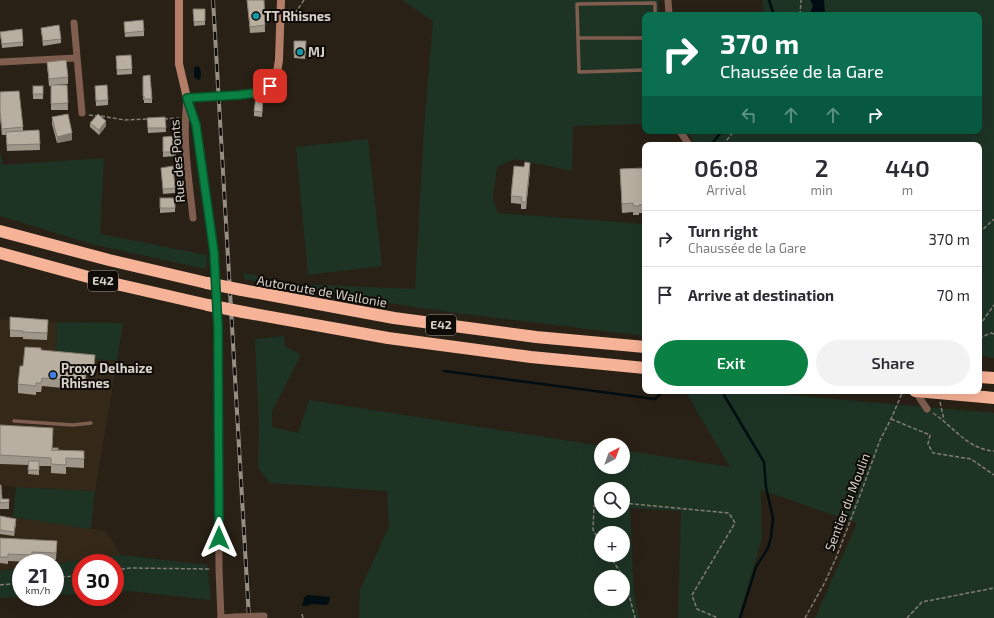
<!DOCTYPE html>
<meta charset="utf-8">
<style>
:root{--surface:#fff;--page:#f2f2f3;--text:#2b2b33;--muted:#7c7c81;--line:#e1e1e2;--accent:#0b8043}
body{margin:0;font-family:"Exo 2",sans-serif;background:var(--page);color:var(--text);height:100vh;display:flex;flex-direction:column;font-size:15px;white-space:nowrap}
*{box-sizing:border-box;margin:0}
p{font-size:13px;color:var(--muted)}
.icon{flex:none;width:22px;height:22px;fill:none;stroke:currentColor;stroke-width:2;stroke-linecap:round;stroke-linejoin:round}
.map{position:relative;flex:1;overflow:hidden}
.side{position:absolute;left:642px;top:142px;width:340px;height:252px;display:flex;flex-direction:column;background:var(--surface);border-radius:8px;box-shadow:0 4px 16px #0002}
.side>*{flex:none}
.hud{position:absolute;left:642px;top:12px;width:340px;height:122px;border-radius:8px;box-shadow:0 4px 16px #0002;background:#0b6e4f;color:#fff;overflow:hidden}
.needle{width:26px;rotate:41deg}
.tools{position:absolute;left:594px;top:438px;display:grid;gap:8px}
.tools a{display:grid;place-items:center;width:36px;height:36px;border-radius:50%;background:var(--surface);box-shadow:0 4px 16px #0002;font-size:20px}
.speed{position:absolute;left:12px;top:554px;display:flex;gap:8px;font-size:20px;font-weight:700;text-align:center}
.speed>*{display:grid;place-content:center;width:52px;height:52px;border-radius:50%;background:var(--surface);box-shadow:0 4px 16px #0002;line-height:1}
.speed small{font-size:10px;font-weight:400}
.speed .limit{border:6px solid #d22;background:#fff;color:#111}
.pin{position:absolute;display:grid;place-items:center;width:34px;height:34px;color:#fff;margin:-17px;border-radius:8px;box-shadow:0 2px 6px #0006}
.me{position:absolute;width:44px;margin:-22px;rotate:0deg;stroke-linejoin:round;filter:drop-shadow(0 0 3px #0008)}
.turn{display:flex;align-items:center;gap:14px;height:84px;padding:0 12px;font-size:18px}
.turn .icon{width:52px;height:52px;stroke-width:2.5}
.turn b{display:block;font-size:28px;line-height:34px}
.lanes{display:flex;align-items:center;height:38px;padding:0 12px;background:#0003;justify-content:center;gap:20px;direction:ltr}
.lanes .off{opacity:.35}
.eta{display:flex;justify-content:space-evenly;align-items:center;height:68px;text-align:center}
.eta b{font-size:24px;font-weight:600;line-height:28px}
.cta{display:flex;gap:8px;margin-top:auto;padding:8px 12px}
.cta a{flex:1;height:46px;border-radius:24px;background:var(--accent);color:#fff;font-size:16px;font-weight:600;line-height:46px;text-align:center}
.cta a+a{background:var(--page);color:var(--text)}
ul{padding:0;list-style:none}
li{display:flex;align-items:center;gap:12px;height:56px;padding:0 12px;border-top:1px solid var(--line)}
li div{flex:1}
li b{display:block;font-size:15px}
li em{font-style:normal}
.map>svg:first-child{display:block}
.built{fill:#342819}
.green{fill:#1d3425;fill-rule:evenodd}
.water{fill:#000d12}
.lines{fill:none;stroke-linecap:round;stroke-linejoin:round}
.stream{stroke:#000d12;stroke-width:2.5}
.path{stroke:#837c73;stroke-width:1.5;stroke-dasharray:4 2;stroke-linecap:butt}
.lane{stroke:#7f5d4f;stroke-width:3.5}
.street{stroke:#7f5d4f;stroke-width:7}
.secondary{stroke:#b37d67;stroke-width:8}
.highway{stroke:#f7b397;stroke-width:12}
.rail-casing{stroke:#958e85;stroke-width:4}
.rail{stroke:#0f0b07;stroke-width:2.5;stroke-dasharray:8;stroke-linecap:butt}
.street-bridge{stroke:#7f5d4f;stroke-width:7}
.secondary-bridge{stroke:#b37d67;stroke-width:8}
.highway-bridge{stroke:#f7b397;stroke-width:12}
.wall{fill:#9f968a}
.shaded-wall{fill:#827a71}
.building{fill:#b9afa1;stroke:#827a71}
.route-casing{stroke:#07532c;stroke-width:10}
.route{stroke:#0b8043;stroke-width:7}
.culture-dot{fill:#0f9aa8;stroke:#0f0b07;stroke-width:1.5}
.shop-dot{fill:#3f7fe0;stroke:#0f0b07;stroke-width:1.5}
.labels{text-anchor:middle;stroke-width:4;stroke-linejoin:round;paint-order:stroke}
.shield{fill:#0f0b07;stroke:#9b9690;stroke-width:1}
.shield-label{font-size:12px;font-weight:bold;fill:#d7d1ca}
.poi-label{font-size:13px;font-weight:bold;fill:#d7d1ca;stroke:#0f0b07;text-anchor:start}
.street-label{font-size:13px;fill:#d7d1ca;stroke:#0f0b07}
</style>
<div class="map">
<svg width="994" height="618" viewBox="0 0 994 618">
<rect width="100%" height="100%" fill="#292116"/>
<g class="built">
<path d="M0 319 57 322 56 356 117 361 95 491 16 487 0 485Z"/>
<path d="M0 515 106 531 121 555 55 564 21 563V568L0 571Z"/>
</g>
<g class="green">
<path d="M402 0H659V15H645V124L573 126 572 171 515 159 497 167 493 198 498 213 645 224V336L456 313 295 289 244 279V273L297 284 415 289 424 129 433 21Z"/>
<path d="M762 0H994V358L979 356V145H696L687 131H979V15H764Z"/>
<path d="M368 139 382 266 308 275 296 147Z"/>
<path d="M0 151 3 165 104 158 100 234 207 255 206 269 95 245 0 216Z"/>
<path d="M57 322 123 323 117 361 56 356Z"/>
<path d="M284 336 285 346 301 355 272 411V427L298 433 309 400 601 446V467H623V450L730 467 685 391H744L994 413V618H815L857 523 761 490 762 539 738 618H678L681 511 630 508 634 595 639 618H359L360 590 389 526 387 491 270 483 258 468 259 425 255 339ZM601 489H623V511H601ZM601 533H623V555H601ZM601 577H623V599H601Z"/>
<path d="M16 487 95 491 91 529 13 517Z"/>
<path d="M121 555 207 565 211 600 129 591 115 592V563H81V594L55 595V564Z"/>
<path d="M21 568V597H24L0 598V571Z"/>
</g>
<g class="water">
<path d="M810 0H824L825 15H809L813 6Z"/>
<path d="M198 66 200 68 201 75 200 79 198 80 194 77V68Z"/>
<path d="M307 595 330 597 329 603 326 605 312 604 307 606H302L304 598Z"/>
</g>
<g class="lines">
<g class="stream">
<path d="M769 0 774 15"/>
<path d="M711 145 722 131"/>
<path d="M444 371 655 399 664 391"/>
<path d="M724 391V395L764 462 766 487 773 518 771 537 768 548 756 567 740 618"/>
</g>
<g class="path">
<path d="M800 15 801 0"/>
<path d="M288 23 290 21 304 0"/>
<path d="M89 115 97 116"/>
<path d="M101 116 125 120 149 119"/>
<path d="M164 119 179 118"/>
<path d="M723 145 734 131"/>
<path d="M979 233 994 219"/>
<path d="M979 326 994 305"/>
<path d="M979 338 991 333 994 334"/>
<path d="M940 402 944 420"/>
<path d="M933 413C954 427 967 449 994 451"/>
<path d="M891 419 930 435 928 444 933 453 971 459 994 475"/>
<path d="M601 501 594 506 593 530 601 543"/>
<path d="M623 503 729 513 735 523 692 595 697 609 718 618"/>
<path d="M609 555 625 579 635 618"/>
<path d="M115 570 130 568 211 569"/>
<path d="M55 578 81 575"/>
<path d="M0 585 21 583"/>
<path d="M302 614 303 618"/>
<path d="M805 618 825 582 836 558 862 490 880 440 891 419 903 391"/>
<path d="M907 618 922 602 994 588"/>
</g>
<g class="lane">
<path d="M579 38H645"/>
<path d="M645 70 579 72 577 4 655 3V15"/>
<path d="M14 421 73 425 91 423"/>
</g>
<g class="street">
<path d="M668 0 669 15"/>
<path d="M74 23 82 113"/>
<path d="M0 62 76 58"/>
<path d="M187 98 196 125 213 239 218 328 219 569 221 618"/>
<path d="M187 100C182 139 189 179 193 218"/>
<path d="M680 131 689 145"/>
<path d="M915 391 927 409"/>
<path d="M221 618 235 617"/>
</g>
<g class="secondary">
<path d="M179 0V64L187 98 200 97"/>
<path d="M239 95 263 92 270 86 276 78 279 60 281 0"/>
</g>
<g class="highway">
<path d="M0 231 109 260 207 283"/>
<path d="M0 253 103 281 208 305"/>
<path d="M242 290 394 318 536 337 645 347"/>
<path d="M243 312 388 338 531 357 645 368"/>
<path d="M979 377 994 378"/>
<path d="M984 397 994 398"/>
</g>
<g class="rail-casing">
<path id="rail" d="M213 0 249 618"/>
</g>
<use href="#rail" class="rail"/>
<path class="street-bridge" d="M235 617 264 616"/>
<path class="secondary-bridge" d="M200 97 239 95"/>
<g class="highway-bridge">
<path d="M207 283 242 290"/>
<path d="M208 305 243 312"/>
<path d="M915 391 984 397"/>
</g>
</g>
<g class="wall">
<path d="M247 0H264L265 32 250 33Z"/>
<path d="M193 9 205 21V25L194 26Z"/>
<path d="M124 22 144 31V36L125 37Z"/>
<path d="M41 28 61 39V43L43 46Z"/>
<path d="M0 32 23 42V46L2 48Z"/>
<path d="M294 41 306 46 305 59 294 58Z"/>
<path d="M116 56 132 69V74L117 75Z"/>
<path d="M47 62 68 77V84L55 85H67L68 110H51V86H49Z"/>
<path d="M143 76 152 99V103H144V100H143Z"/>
<rect x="33" y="86" width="10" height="13"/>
<path d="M95 86 108 100V105L96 106Z"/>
<path d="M0 92 23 127V131L39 130 40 150 7 151 6 135H2L0 118Z"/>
<path d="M263 102 262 117 254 116V111Z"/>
<path d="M52 117 72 140 57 143 52 124Z"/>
<path d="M165 117 166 132 148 133 147 118Z"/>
<path d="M90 123 106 126 99 135 90 127Z"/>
<path d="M163 137 176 152V156L163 157Z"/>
<path d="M161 168 175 188V193L163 194Z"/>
<path d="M645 168V213H639V215H633V212L622 213 620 169Z"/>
<path d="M530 169 526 209H521V204L511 203V196Z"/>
<path d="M160 198H175V212L160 213Z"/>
<path d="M10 317 48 320 47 340 23 339V337H10Z"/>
<path d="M41 350 95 364 94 375H86L85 390 42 386 41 392H36V395L18 393V384L23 366Z"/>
<path d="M0 425 53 437 52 448 58 450 84 451V468L66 467V474L51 473V466H39V475L28 474 29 465 0 464Z"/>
<path d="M0 485 2 499H9V509H0Z"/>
<path d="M0 516 16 523 14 536 0 534Z"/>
<path d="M0 538 57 541 56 560 32 559V562L8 561V564L0 563Z"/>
</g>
<g class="shaded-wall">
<path d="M106 121V126L99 135V130Z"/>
<path d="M72 133V140L57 143V137Z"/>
<path d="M530 163V169L526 209V202Z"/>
<path d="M86 366V375L85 390V381Z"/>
<path d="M16 519V523L14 536V532Z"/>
</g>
<g class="building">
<path d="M247 0H264L265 25 250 27Z"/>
<path d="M193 9H205V21L194 22Z"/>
<path d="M143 20 144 31 125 33 124 22Z"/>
<path d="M59 25 61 39 43 41 41 28Z"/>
<path d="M22 29 23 42 2 44 0 32Z"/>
<path d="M294 41H306L305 55 294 54Z"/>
<path d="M131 55 132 69 117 70 116 56Z"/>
<path d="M66 60 68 77 49 79 47 62Z"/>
<path d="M150 75 152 99H144V96H143V76Z"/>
<path d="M51 85H67L68 103 51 104Z"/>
<path d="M107 85 108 100 96 101 95 86Z"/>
<rect x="33" y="86" width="10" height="8"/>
<path d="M19 91 23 127 2 129 0 111V92Z"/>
<path d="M256 97H263L262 112 254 111Z"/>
<path d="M68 114 72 133 57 137 52 117Z"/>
<path d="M98 114 106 121 99 130 90 123Z"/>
<path d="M165 117 166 128H148L147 118Z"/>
<path d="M39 130 40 144 7 145 6 132Z"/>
<path d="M175 136 176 152H163V137Z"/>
<path d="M525 162 530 163 526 202H521L522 197 511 196 514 166 524 167Z"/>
<path d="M173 166 175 188 163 189 161 168Z"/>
<path d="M645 168V204L639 205V206H633V203L622 204 620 169Z"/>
<rect x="160" y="198" width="15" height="10"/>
<path d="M10 317 48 320 47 333 23 332V331L10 330Z"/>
<path d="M25 347 41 348V350L95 355 94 367 86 366 85 381 42 378 41 383H36V386L18 384 20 366H23Z"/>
<path d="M0 425 53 428 52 450 84 451V459L66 458V465L51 464V458L0 455Z"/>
<rect x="52" y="448" width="6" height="2"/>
<path d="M29 461H39V470H28Z"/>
<path d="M0 485H1L2 499H9V502L0 503Z"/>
<path d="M0 516 16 519 14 532 0 530Z"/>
<path d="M0 538 57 541 56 553 32 552V555L8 554V557H0Z"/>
</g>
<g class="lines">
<g class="route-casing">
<path id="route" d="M219 538 218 328 214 252 196 125 187 98 239 95 263 92 270 86"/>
</g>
<use href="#route" class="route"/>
</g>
<g class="culture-dot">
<circle cx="256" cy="16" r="4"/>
<circle cx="300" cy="52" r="4"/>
</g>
<circle class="shop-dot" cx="53" cy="375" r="4"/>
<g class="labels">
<g class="shield">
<rect x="88" y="271" width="30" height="20" rx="3"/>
<rect x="426" y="315" width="30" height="20" rx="3"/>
</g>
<g class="shield-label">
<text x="103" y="285">E42</text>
<text x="441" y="329">E42</text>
</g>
<g class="poi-label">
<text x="264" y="21">TT Rhisnes</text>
<text x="308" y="57">MJ</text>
<text x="61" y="373">Proxy Delhaize<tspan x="61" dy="15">Rhisnes</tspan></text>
</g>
<g class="street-label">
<text transform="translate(177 161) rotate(-94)" y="5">Rue des Ponts</text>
<text transform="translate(322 291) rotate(10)" y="5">Autoroute de Wallonie</text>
<text transform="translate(847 502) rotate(-69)" y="5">Sentier du Moulin</text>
</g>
</g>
</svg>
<div class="tools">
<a><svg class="needle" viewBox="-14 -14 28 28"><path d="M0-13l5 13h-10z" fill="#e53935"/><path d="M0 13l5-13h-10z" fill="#7c7c81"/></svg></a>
<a><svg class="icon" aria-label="search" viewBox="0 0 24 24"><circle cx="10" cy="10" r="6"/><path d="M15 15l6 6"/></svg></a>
<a>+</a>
<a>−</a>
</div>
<div class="speed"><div>21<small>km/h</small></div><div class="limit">30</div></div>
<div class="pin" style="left:270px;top:86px;background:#d93025"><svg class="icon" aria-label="arrive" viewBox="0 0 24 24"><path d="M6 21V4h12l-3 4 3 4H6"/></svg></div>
<svg class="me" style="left:219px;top:538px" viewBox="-20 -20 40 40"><path d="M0-17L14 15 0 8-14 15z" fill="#0b8043" stroke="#fff" stroke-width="4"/></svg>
<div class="hud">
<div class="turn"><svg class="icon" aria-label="right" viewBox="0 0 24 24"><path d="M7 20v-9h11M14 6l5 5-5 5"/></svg><div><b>370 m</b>Chaussée de la Gare</div></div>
<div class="lanes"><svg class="icon off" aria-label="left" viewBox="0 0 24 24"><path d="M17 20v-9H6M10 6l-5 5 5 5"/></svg><svg class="icon off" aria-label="ahead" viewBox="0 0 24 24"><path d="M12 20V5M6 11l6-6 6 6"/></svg><svg class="icon off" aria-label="ahead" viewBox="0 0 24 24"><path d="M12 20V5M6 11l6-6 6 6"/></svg><svg class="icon" aria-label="right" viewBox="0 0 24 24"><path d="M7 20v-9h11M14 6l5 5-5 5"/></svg></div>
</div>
<section class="side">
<div class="eta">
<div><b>06:08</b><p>Arrival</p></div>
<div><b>2</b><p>min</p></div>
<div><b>440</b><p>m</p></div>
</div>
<ul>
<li><svg class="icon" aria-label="right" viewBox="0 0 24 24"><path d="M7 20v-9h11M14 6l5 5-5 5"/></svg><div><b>Turn right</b><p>Chaussée de la Gare</p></div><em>370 m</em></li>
<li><svg class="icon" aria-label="arrive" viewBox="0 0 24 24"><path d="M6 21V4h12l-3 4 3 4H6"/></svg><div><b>Arrive at destination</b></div><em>70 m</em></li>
</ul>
<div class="cta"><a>Exit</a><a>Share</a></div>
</section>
</div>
